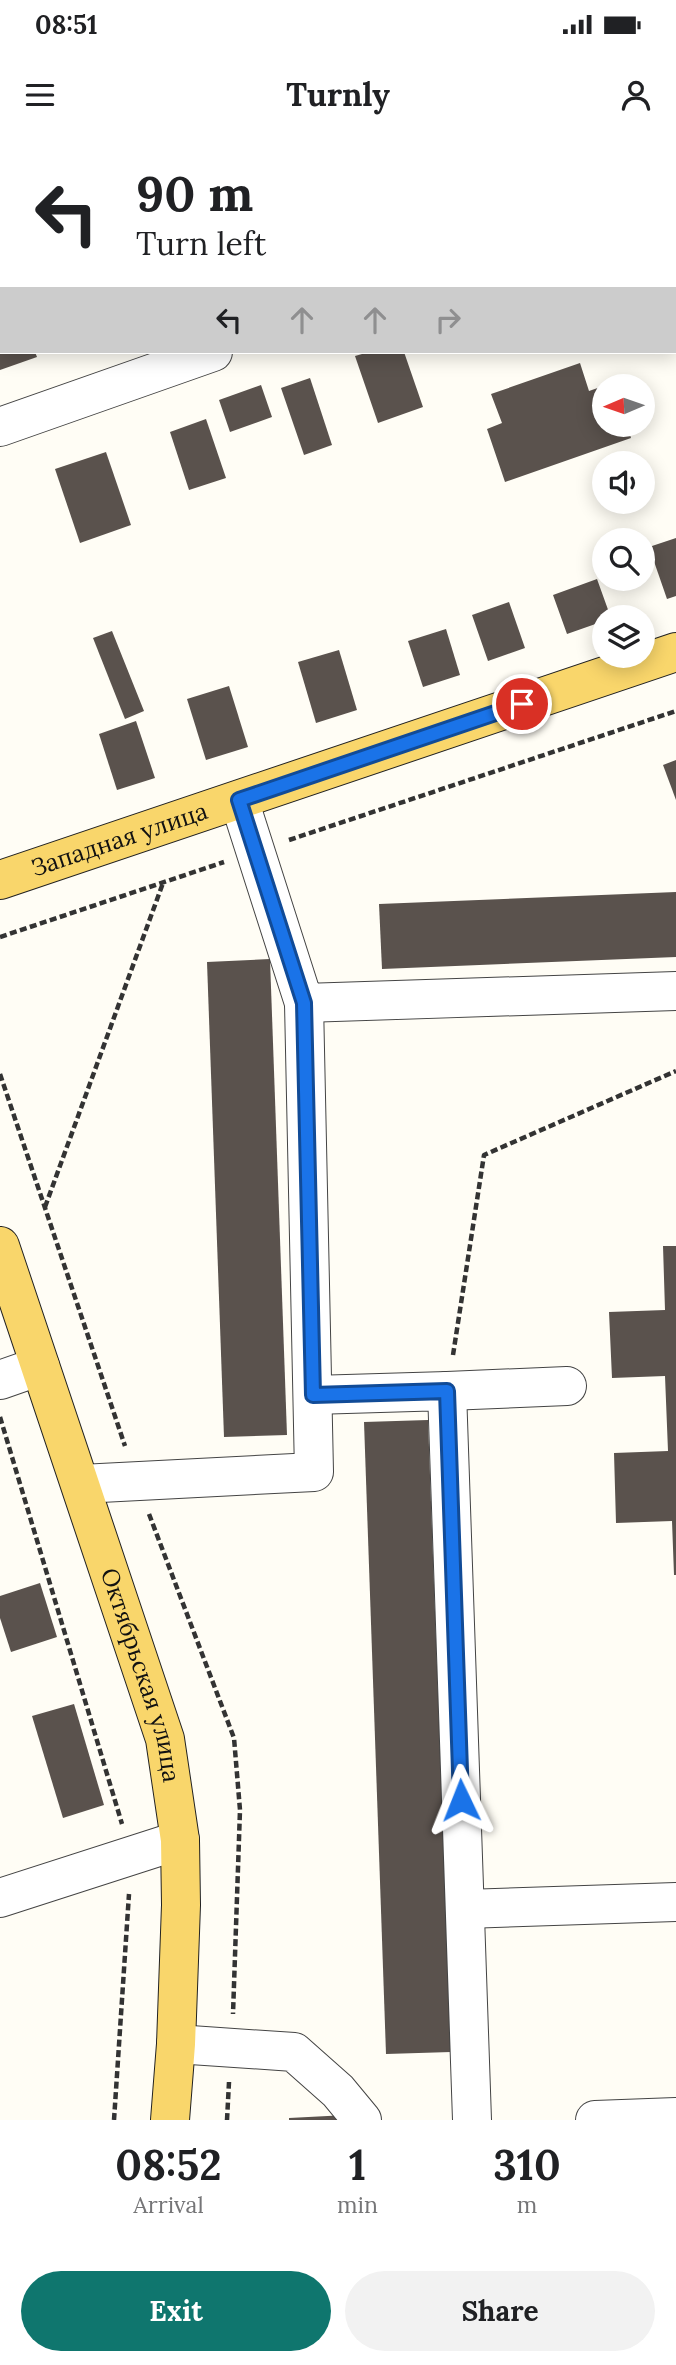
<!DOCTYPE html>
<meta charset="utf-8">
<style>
:root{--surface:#fff;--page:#f2f2f2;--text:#202124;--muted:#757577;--accent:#0f766e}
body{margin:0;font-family:Lora,serif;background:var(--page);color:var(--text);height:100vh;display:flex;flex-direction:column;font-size:26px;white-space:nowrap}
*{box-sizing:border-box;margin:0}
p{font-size:23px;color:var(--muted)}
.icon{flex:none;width:38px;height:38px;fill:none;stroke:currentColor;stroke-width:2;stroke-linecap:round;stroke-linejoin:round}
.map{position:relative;height:1980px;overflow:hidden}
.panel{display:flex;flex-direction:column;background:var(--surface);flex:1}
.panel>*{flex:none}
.hud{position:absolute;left:0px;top:0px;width:677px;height:214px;box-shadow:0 4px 18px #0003;background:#fff;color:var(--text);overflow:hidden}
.needle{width:46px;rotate:268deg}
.fabs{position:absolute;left:592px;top:234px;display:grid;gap:14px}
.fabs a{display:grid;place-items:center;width:63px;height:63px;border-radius:50%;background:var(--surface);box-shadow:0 4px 18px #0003;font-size:35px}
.pin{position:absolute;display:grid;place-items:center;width:60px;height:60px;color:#fff;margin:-30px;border:4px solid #fff;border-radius:50%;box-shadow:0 2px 7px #0007}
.me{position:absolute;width:77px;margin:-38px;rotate:358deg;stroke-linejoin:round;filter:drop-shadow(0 0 5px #0008)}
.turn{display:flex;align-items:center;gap:24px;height:147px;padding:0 21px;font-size:32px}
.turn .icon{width:91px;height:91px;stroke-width:2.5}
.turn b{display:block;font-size:49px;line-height:60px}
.lanes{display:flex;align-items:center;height:66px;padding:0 21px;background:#0003;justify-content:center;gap:35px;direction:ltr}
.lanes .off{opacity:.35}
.eta{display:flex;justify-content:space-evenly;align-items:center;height:119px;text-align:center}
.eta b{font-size:42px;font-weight:800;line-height:49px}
.primary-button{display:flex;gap:14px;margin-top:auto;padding:14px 21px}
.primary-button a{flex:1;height:80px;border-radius:42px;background:var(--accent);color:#fff;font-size:28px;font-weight:800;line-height:80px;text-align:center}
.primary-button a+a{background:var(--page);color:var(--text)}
.status{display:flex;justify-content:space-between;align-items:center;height:49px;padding:0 35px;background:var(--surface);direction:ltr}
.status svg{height:19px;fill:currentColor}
header{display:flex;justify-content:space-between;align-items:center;height:91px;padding:0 21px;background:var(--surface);font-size:32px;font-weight:800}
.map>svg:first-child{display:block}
.building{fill:#5a524d}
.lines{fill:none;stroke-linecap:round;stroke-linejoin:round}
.minor-casing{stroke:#444;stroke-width:40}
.major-casing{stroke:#222;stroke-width:40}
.path{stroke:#333;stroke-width:4.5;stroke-dasharray:7 3.5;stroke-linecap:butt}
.minor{stroke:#fff;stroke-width:38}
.major{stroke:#f9d66b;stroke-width:38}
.route-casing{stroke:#114b97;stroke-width:18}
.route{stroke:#1a73e8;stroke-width:12}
.labels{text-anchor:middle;stroke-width:7;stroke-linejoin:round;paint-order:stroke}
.street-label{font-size:24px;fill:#111;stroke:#fff}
</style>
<div class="status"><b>08:51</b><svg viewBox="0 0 49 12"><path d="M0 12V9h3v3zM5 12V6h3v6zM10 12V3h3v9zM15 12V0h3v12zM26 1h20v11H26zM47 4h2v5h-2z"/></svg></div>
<header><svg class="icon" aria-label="menu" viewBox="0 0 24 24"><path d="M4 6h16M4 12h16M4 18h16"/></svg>Turnly<svg class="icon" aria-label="person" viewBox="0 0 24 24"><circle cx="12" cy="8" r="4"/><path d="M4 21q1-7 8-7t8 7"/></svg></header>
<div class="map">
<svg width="676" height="1980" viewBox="0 0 676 1980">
<rect width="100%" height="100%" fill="#fffdf5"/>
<g class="building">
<path d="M0 212H35L37 217 0 230Z"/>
<path d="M369 212H404L423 267 378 283 355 216Z"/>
<path d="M580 223 589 251 612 243 613 247H604V285H627L631 298 505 342 487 289 502 283 491 254Z"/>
<path d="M310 238 332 305 304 315 281 248Z"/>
<path d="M261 245 272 277 230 292 219 260Z"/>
<path d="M206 279 226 338 189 350 170 292Z"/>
<path d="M106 312 131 385 80 403 55 329Z"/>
<path d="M676 398V456L667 459 649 407Z"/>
<path d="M597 439 611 478H604V481L567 494 553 455Z"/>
<path d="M509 462 525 508 488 521 472 475Z"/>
<path d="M446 489 460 535 423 547 408 501Z"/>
<path d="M112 491 144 571 125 579 93 498Z"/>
<path d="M339 510 357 570 316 583 298 522Z"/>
<path d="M229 546 248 607 206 620 187 559Z"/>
<path d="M136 581 155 638 117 650 99 594Z"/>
<path d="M676 620V660L663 625Z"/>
<path d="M676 752V817L382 829 379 764Z"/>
<path d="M270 819 287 1295 224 1297 207 822Z"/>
<path d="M663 1106H676V1435H674L672 1381 616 1383 614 1313 668 1311 665 1236 612 1238 609 1172 665 1170Z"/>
<path d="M428 1280 451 1912 386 1914 364 1282Z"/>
<path d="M40 1443 57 1497 11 1512 0 1478V1456Z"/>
<path d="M74 1564 104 1665 63 1678 32 1576Z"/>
<path d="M347 1975V1980H289V1978Z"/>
</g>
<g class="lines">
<g class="minor-casing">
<g id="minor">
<path d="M676 48V47"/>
<path d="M0 287 213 212"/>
<path d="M239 660 304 863 676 851"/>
<path d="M0 1240 40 1226"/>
<path d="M447 1251 567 1246"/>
<path d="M313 1255 447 1251 472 1980"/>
<path d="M81 1344 314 1332 304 863"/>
<path d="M0 1758 180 1700"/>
<path d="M465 1769 676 1762"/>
<path d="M176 1904 294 1912 338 1951 362 1980"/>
<path d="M595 1980 676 1977"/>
</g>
</g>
<g class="major-casing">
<g id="major">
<path id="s1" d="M0 740 676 512"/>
<path id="s2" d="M0 1106 165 1599 180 1700 181 1765 176 1904 170 1980"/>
</g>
</g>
<g class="path">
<path d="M289 700 676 571"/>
<path d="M0 797 224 722"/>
<path d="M0 934 125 1306"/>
<path d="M45 1067 163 743"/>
<path d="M453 1215 484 1015 676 931"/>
<path d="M0 1277 122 1684"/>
<path d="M149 1374 234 1598 240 1670 233 1874"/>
<path d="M114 1980 129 1754"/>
<path d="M227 1980 229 1942"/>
</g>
<use href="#minor" class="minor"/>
<use href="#major" class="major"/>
</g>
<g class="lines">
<g class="route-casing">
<path id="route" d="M461 1660 447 1251 313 1255 304 863 239 660 522 564"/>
</g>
<use href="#route" class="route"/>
</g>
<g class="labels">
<g class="street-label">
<text dy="8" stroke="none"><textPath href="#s1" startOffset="126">Западная улица</textPath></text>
<text dy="8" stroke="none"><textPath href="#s2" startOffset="452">Октябрьская улица</textPath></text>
</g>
</g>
</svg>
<div class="fabs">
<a><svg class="needle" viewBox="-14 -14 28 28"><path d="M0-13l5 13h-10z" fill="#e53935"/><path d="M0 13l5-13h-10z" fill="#757577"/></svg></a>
<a><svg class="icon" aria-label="sound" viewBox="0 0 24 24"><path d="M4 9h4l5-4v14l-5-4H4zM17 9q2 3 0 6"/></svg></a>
<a><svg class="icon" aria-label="search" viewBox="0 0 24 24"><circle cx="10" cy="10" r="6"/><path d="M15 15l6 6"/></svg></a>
<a><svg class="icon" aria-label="layers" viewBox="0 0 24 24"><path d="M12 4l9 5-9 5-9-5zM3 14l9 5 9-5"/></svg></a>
</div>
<div class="pin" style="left:522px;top:564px;background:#d93025"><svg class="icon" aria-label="arrive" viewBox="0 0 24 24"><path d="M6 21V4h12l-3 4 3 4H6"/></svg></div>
<svg class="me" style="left:461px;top:1660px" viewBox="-20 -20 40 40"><path d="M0-17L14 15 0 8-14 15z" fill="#1a73e8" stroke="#fff" stroke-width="4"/></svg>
<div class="hud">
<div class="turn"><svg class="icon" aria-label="left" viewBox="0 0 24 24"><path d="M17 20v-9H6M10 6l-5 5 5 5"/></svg><div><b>90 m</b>Turn left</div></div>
<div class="lanes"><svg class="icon" aria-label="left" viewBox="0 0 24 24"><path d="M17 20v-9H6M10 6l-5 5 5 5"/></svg><svg class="icon off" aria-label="ahead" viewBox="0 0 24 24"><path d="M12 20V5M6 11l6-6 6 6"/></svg><svg class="icon off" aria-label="ahead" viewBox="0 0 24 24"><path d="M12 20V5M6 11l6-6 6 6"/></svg><svg class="icon off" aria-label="right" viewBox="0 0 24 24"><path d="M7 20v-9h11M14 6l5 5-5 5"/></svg></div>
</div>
</div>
<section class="panel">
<div class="eta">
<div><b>08:52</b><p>Arrival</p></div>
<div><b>1</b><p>min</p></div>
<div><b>310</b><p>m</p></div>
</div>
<div class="primary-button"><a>Exit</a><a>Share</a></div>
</section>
